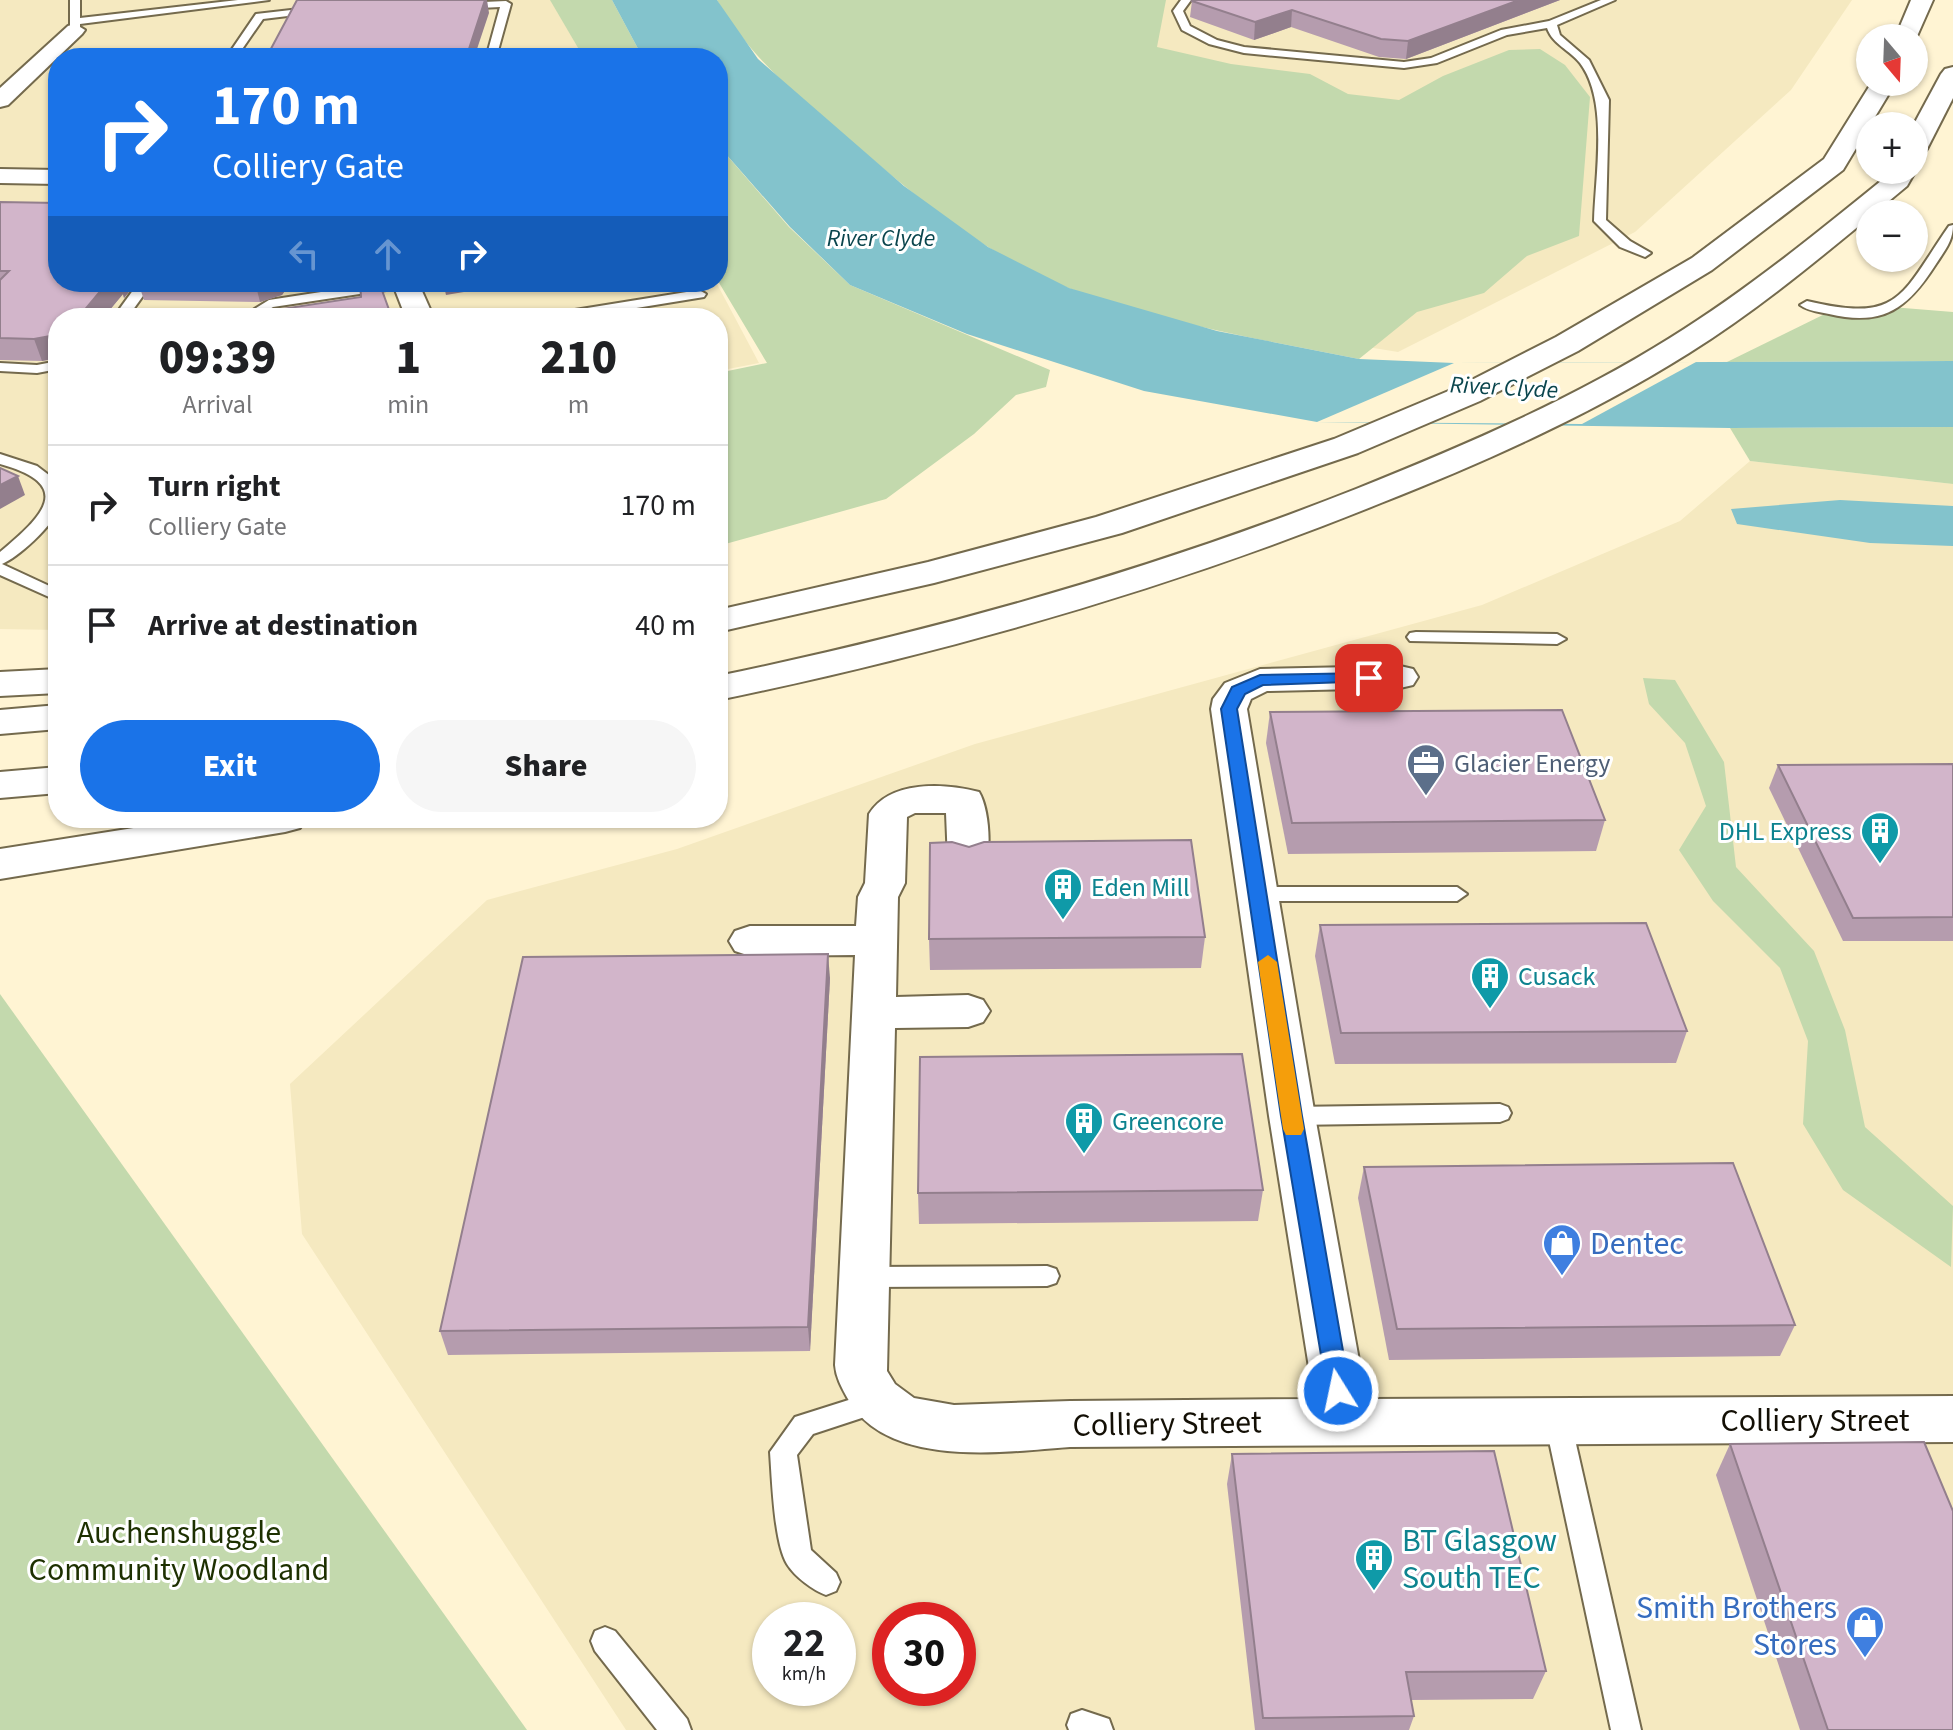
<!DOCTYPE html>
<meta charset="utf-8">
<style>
:root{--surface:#fff;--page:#f6f6f6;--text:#202124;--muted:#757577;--line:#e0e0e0;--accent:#1a73e8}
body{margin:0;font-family:"Source Sans 3",sans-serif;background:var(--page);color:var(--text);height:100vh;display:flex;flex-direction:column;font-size:30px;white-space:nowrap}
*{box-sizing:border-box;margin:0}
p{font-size:26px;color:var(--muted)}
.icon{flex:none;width:44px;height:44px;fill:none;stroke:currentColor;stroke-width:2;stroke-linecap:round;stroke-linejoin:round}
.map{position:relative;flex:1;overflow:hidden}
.side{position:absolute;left:48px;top:308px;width:680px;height:520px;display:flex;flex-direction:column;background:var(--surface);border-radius:32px;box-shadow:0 2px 6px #0004}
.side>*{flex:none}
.hud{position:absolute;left:48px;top:48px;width:680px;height:244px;border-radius:32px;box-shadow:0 2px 6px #0004;background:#1a73e8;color:#fff;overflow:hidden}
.needle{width:52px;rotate:161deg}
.tools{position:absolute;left:1856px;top:24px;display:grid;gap:16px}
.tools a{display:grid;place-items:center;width:72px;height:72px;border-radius:50%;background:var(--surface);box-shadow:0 2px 6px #0004;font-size:40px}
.speed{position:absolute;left:752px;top:1602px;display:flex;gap:16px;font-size:40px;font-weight:700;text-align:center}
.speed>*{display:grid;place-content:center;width:104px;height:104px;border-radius:50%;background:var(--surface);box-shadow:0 2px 6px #0004;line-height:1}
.speed small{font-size:20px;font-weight:400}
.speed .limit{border:12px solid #d22;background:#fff;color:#111}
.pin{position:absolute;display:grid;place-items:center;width:68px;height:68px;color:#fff;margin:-34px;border-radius:16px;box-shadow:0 4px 12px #0006}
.me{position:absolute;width:88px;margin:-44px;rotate:350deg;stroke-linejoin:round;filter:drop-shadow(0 0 6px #0008)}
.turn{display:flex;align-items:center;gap:28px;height:168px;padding:0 32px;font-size:36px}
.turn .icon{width:104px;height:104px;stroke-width:2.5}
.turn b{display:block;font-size:56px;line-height:68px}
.lanes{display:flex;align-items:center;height:76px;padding:0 32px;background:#0003;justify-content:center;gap:40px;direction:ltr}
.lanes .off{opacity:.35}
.eta{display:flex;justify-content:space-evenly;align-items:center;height:136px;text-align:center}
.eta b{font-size:48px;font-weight:800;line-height:56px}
.action{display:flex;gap:16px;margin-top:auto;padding:16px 32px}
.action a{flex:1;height:92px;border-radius:48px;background:var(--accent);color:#fff;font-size:32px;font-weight:800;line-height:92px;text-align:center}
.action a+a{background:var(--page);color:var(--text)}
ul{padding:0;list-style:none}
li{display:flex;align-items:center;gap:24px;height:120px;padding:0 32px;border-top:2px solid var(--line)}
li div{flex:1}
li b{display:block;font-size:30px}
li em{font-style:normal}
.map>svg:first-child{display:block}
.built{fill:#f5e9c0;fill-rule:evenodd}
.green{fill:#c3d9ad}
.water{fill:#83c3cc}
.pier{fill:#fff4d3}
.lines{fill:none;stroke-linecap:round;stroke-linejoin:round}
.lane-casing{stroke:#746a4d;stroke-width:4}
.street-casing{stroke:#746a4d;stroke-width:4}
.highway-casing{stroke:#746a4d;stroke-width:4}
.lane{fill:#fff;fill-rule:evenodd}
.street{fill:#fff;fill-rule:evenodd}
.highway{fill:#fff;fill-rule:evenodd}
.wall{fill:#b59cae}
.shaded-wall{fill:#937f8d}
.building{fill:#d2b5ca;stroke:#937f8d;stroke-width:2}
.route{fill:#1a73e8;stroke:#114b97;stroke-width:2}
.slow{fill:#f59e0b}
.labels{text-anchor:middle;stroke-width:6;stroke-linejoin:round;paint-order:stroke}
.far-water-label{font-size:24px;font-style:italic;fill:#0a454d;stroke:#fff}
.service-label{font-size:26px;fill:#4e5e75;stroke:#fff;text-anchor:start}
.culture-label{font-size:26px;fill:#0d838f;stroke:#fff;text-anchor:start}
.near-shop-label{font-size:32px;fill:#366cbe;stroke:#fff;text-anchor:start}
.near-street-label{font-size:32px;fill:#130f05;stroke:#fff}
.near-park-label{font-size:32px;fill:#1d3000;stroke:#fff}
.near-culture-label{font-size:32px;fill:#0d838f;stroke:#fff;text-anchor:start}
</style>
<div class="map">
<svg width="1953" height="1730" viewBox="0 0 1953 1730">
<rect width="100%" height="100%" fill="#fff4d3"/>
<g class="built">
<path d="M0 0H551L587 58H58V282H716L759 363 718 371V318H58V630L0 629Z"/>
<path d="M730 0H1852L1791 90 1635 232 1398 352 1227 324Z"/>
<path d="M1750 461 1953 484V1730H626L302 1234 290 1084 487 900 677 849 975 744 1482 605 1680 521ZM770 1620H838V1688H770ZM890 1620H958V1688H890Z"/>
</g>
<g class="green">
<path d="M550 0H612L643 58H584Z"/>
<path d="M717 0H1166L1157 47 1231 64 1310 74 1348 94 1399 100 1443 76 1509 50 1540 49 1565 65 1590 97 1579 236 1527 256 1484 293 1417 312 1359 359C1263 340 1163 323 1071 289 986 257 913 194 845 136 796 95 749 56 717 0Z"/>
<path d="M718 145 789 227 850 285 1050 370 1046 387 1016 395 974 434 886 499 718 546V373L767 363 718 281Z"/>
<path d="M1879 306 1953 312V361L1727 362 1837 308Z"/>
<path d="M1953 427V484L1750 461 1730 428Z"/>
<path d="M1643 678 1675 680 1724 762 1736 867 1814 951 1845 1030 1865 1127 1953 1206 1951 1267 1843 1190 1803 1124 1808 1041 1780 968 1713 901 1679 850 1706 806 1685 743 1649 704Z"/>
<path d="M0 994 527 1730H0Z"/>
</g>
<g class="water">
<path d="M612 0H717L758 59 904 186 988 247 1069 288 1217 331 1359 359 1454 363 1953 361V427L1730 428 1317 422 1144 391 967 334 850 285 790 227 718 145V58H643Z"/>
<path d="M1840 500 1953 506V546L1870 543 1737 524 1731 509Z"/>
</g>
<path class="pier" d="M1696 362 1582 424 1317 422 1454 363Z"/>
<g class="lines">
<g class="lane-casing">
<g id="lane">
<path d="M70 0H80V18L238 0H269L80 24V30L75 33 70 30Z"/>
<path d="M1181 0H1191L1183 11 1190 26 1217 40 1244 47 1404 62 1431 58 1501 30 1549 21 1601 0H1615L1557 25 1560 35 1589 60 1609 100 1606 220 1630 241 1651 253 1645 257 1620 247 1594 221C1595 176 1609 101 1580 63 1570 50 1553 45 1547 28L1507 35 1437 63 1404 68 1244 53 1209 44 1182 30 1173 11Z"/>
<path d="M506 1 511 4 496 58H486L500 7 461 9 456 6 461 3Z"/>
<path d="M317 7 322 10 321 12 263 19 236 58H226L256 14Z"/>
<path d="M1953 225C1953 241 1945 250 1936 264 1908 308 1884 327 1829 314 1819 312 1808 311 1800 305L1807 301C1900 323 1900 297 1949 226Z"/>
<path d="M139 282H153L127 318H113Z"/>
<path d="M386 282 413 283 406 287 273 307 256 318H240L269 300Z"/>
<path d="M699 290 706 294 704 297 575 318H543L550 314Z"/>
<path d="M58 361V369L37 373 0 371V363L37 365Z"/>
<path d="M0 454 37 466 58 482C58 490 60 501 58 509 53 526 17 558 2 564L58 590V601L0 575V552C43 516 76 485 0 464Z"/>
<path d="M1416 632 1557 634 1566 639 1557 644 1410 641 1407 637 1410 633Z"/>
<path d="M1257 887H1457L1467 894 1457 901H1257L1247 894Z"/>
<path d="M1500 1104 1508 1107 1511 1113 1508 1119 1500 1122 1292 1125 1284 1122 1281 1116 1284 1110 1292 1107Z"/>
<path d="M1047 1266 1056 1269 1059 1276 1056 1283 1047 1286 866 1287 857 1284 854 1277 857 1270 866 1267Z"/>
<path d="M877 1391 886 1394 890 1402 886 1410 813 1434 797 1455 811 1550 836 1573 840 1582 836 1591 826 1595C813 1590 795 1577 787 1564 774 1543 772 1479 770 1452L795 1417Z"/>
<path d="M1558 1410 1567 1414 1571 1422 1641 1730H1611L1545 1422 1549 1414Z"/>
<path d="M605 1627 615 1631 687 1719 691 1730H657L595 1651 591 1641 595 1631Z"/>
<path d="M1082 1710 1109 1719 1113 1730H1069L1067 1725 1071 1714Z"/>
</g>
</g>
<g class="street-casing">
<g id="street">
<path d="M75 24 85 30 82 34 8 105 0 107V88L68 26Z"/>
<path d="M0 169 58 170V184L0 183Z"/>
<path d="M392 282H418L434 318H406Z"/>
<path d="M1400 666 1413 669 1418 677 1413 685 1400 688 1267 691 1251 699 1247 709 1315 1116 1366 1399 1953 1396V1442L1070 1447C1003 1452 887 1469 848 1399 842 1388 836 1378 835 1365L855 955 750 956 735 951 729 941 735 931 750 926H856L858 897 865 883 869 814C890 780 944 783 979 792 989 809 993 854 982 871L968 875 954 871 948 862 946 813H915L907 817 905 883 898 897 896 997 968 995 983 1000 990 1011 983 1022 968 1027 895 1028 887 1371 895 1384 914 1398 954 1405 1070 1401 1314 1399 1269 1116 1211 709 1213 699 1225 683 1260 669Z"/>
</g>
</g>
<g class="highway-casing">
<g id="highway">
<path d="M1911 0H1933L1914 43V38H1895Z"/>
<path d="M1953 67V98L1927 149 1923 154 1914 157 1913 126 1941 74 1945 69Z"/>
<path d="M1872 82H1896L1843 170 1712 270 1578 351 1480 401 1358 453 1122 533 934 583 718 632V610L928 562 1096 517 1334 439 1458 387 1556 337 1692 258 1824 159Z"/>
<path d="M1914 167 1916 170 1907 186C1838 243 1767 304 1689 353 1592 414 1487 461 1381 503 1166 590 945 653 718 700V676C936 631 1149 571 1356 489 1463 446 1571 400 1670 338 1747 290 1817 233 1887 176L1890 170H1914Z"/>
<path d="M58 669V693L0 696V672Z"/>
<path d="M58 705V729L0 734V710Z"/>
<path d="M58 767V793L0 798V772Z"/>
<path d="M197 818H306L300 828 285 832 0 879V849Z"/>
</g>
</g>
<use href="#lane" class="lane"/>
<use href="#street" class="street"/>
<use href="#highway" class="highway"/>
</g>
<g class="wall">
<path d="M1193 0H1560L1406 59 1379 57 1291 27 1254 40 1190 17 1192 1Z"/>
<path d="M0 202 58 282H137L124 298 123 294 103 318H58V358L42 361 0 360Z"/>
<path d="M138 282H291L282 295 260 302 144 300Z"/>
<path d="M1270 712 1605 820 1596 851 1288 854 1266 743Z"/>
<path d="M1953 764V941H1843L1769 788 1778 765Z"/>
<path d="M1320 925 1687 1031 1676 1063 1335 1064 1315 956Z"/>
<path d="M1205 937 1201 968 930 970 929 939Z"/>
<path d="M830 978 810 1351 448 1355 440 1331Z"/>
<path d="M1364 1167 1795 1325 1780 1356 1389 1360 1358 1198Z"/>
<path d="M1263 1190 1258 1221 919 1224 918 1193Z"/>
<path d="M1730 1444 1953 1730H1800L1716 1475Z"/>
<path d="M1232 1454 1546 1671 1533 1699 1411 1700 1414 1716 1409 1730H1255L1227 1484Z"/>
</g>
<g class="shaded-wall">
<path d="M485 0H487L489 13 474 58H466Z"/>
<path d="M1519 0H1560L1406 59 1408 41Z"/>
<path d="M1292 10 1291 27 1254 40 1255 22Z"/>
<path d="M108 282H137L124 298 123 294 103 318H78Z"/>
<path d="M255 282H291L282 295 260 302Z"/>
<path d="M443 282H524L446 295Z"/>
<path d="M50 336 57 358 42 361 34 339Z"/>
<path d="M18 476 25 495 0 509V485Z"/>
<path d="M828 954 830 978 810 1351 808 1327Z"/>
</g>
<g class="building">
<path d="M297 0H485L466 58H266Z"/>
<path d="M1193 0H1519L1408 41 1381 39 1292 10 1255 22 1192 1Z"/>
<path d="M0 202 58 203V282H108L78 318H58V338L50 336 34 339 0 338V280L9 271H0Z"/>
<path d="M360 282H379L392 318H285L282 309 361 297Z"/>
<path d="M0 468 18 476 0 485Z"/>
<path d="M1562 710 1605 820 1292 823 1270 712Z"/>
<path d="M1953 764V917L1853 918 1778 765Z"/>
<path d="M1191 840 1205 937 929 939 930 843 952 842 969 847 984 842Z"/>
<path d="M1646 923 1687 1031 1341 1033 1320 925Z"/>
<path d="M828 954 808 1327 440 1331 523 957Z"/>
<path d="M1242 1054 1263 1190 918 1193 920 1057Z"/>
<path d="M1733 1163 1795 1325 1397 1329 1364 1167Z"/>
<path d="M1924 1442 1953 1511V1730H1828L1730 1444Z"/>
<path d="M1494 1451 1546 1671 1406 1672 1414 1716 1263 1718 1232 1454Z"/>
</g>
<path class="route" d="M1369 673 1377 678 1374 681 1263 685 1245 694 1237 709 1302 1116 1350 1391 1347 1398 1338 1401 1330 1398 1327 1391 1281 1116 1221 709 1232 687 1260 675Z"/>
<path class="slow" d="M1268 955 1277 962 1304 1129 1301 1135H1286L1283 1129 1258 962Z"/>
<defs>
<g id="office-pin" transform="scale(2)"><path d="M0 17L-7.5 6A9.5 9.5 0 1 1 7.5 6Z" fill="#5c6f8a" stroke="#fff"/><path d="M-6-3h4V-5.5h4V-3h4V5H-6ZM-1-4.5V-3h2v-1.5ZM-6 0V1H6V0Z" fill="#fff"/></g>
<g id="building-pin" transform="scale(2)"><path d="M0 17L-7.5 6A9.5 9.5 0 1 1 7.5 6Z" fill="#0f9aa8" stroke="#fff"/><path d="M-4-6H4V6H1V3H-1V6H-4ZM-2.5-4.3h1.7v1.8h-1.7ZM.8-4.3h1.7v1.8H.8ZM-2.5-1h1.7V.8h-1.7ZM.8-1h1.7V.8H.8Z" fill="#fff"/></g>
<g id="shop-pin" transform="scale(2)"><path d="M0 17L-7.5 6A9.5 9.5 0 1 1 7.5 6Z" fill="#3f7fe0" stroke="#fff"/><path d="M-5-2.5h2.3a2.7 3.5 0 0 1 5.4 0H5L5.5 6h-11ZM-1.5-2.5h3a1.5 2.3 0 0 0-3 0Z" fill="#fff"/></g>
</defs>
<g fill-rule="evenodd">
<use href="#office-pin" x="1426" y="763"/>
<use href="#building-pin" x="1880" y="831"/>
<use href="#building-pin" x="1063" y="887"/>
<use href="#building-pin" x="1490" y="976"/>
<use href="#building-pin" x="1084" y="1121"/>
<use href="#shop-pin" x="1562" y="1243"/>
<use href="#building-pin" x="1374" y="1558"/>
<use href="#shop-pin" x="1865" y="1625"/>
</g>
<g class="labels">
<g class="far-water-label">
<text x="881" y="246">River Clyde</text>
<text transform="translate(1504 387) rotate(3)" y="8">River Clyde</text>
</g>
<g class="service-label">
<text x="1454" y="772">Glacier Energy</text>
</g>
<g class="culture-label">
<text x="1852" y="840" text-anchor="end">DHL Express</text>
<text x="1091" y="896">Eden Mill</text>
<text x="1518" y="985">Cusack</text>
<text x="1112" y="1130">Greencore</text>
</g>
<g class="near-shop-label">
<text x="1590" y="1254">Dentec</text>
<text x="1837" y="1618" text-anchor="end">Smith Brothers<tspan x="1837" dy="37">Stores</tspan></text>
</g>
<g class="near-street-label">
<text x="1815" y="1431">Colliery Street</text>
<text transform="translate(1167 1423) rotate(-1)" y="11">Colliery Street</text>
</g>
<g class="near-park-label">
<text x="179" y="1543">Auchenshuggle<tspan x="179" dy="37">Community Woodland</tspan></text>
</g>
<g class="near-culture-label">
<text x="1402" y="1551">BT Glasgow<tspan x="1402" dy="37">South TEC</tspan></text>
</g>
</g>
</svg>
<div class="tools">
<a><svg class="needle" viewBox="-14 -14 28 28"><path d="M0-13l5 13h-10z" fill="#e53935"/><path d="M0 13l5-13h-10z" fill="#757577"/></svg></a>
<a>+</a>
<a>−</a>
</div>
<div class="speed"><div>22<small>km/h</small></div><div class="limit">30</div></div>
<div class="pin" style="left:1369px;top:678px;background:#d93025"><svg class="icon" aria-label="arrive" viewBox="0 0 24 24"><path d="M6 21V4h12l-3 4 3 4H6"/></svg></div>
<svg class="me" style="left:1338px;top:1391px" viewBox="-20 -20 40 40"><circle r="17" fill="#1a73e8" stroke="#fff" stroke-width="3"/><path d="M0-11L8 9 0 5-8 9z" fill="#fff"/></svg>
<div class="hud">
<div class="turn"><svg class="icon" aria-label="right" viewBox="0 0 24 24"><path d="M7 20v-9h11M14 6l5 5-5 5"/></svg><div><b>170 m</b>Colliery Gate</div></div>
<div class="lanes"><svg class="icon off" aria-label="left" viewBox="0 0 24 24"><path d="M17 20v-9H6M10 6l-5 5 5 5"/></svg><svg class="icon off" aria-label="ahead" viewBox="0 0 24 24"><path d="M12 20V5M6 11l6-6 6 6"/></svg><svg class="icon" aria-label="right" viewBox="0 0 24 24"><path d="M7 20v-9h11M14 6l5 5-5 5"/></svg></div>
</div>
<section class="side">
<div class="eta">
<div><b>09:39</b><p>Arrival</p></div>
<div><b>1</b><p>min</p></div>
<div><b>210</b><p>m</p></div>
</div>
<ul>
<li><svg class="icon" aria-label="right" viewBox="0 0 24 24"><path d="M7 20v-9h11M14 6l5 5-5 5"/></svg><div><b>Turn right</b><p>Colliery Gate</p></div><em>170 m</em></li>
<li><svg class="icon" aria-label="arrive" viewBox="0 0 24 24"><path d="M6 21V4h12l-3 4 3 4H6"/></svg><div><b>Arrive at destination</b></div><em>40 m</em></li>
</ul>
<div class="action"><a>Exit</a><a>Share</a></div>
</section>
</div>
